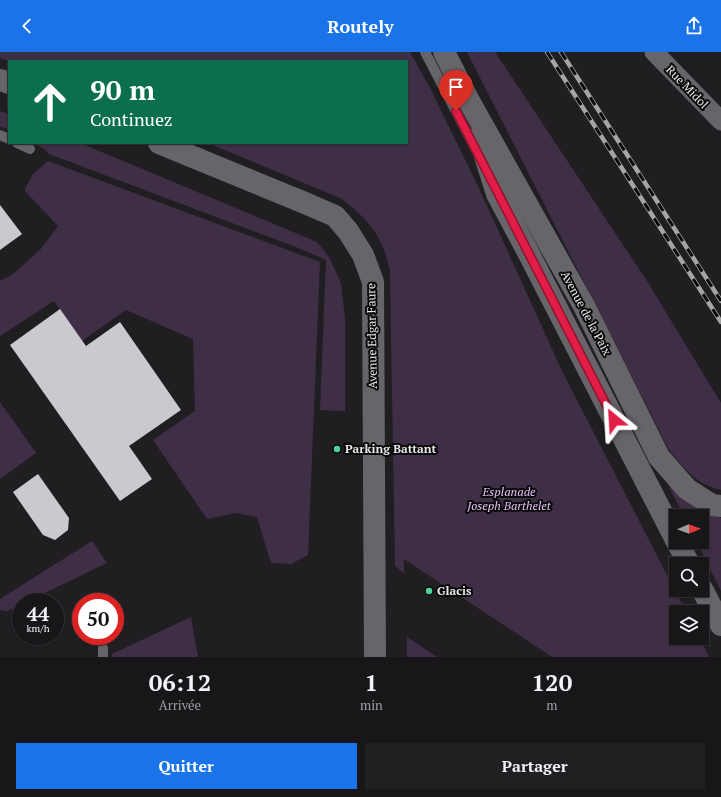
<!DOCTYPE html>
<html lang="fr">
<meta charset="utf-8">
<style>
:root{--surface:#19161a;--page:#221f23;--text:#f1f3f6;--muted:#9f9fa2;--line:#373539;--accent:#1a73e8}
body{margin:0;font-family:"PT Serif",serif;background:var(--page);color:var(--text);height:100vh;display:flex;flex-direction:column;font-size:15px;white-space:nowrap}
*{box-sizing:border-box;margin:0}
p{font-size:13px;color:var(--muted)}
.icon{flex:none;width:22px;height:22px;fill:none;stroke:currentColor;stroke-width:2;stroke-linecap:round;stroke-linejoin:round}
.map{position:relative;height:605px;overflow:hidden}
.drawer{display:flex;flex-direction:column;background:var(--surface);flex:1}
.drawer>*{flex:none}
.hud{position:absolute;left:8px;top:8px;width:400px;height:84px;border-radius:0px;box-shadow:0 1px 3px #0004,0 0 0 1px var(--line);background:#0b6e4f;color:#fff;overflow:hidden}
.needle{width:26px;rotate:89deg}
.buttons{position:absolute;left:669px;top:457px;display:grid;gap:8px}
.buttons a{display:grid;place-items:center;width:40px;height:40px;border-radius:0px;background:var(--surface);box-shadow:0 1px 3px #0004,0 0 0 1px var(--line);font-size:20px}
.speed{position:absolute;left:12px;top:541px;display:flex;gap:8px;font-size:20px;font-weight:700;text-align:center}
.speed>*{display:grid;place-content:center;width:52px;height:52px;border-radius:50%;background:var(--surface);box-shadow:0 1px 3px #0004,0 0 0 1px var(--line);line-height:1}
.speed small{font-size:10px;font-weight:400}
.speed .limit{border:6px solid #d22;background:#fff;color:#111}
.pin{position:absolute;display:grid;place-items:center;width:34px;height:34px;color:#fff;margin:-41px -17px;border-radius:50% 50% 50% 0;rotate:-45deg;box-shadow:0 0 4px #0007}
.pin .icon{rotate:45deg}
.me{position:absolute;width:44px;margin:-22px;rotate:333deg;stroke-linejoin:round;filter:drop-shadow(0 0 3px #0008)}
.turn{display:flex;align-items:center;gap:14px;height:84px;padding:0 16px;font-size:18px}
.turn .icon{width:52px;height:52px;stroke-width:2.5}
.turn b{display:block;font-size:28px;line-height:34px}
.eta{display:flex;justify-content:space-evenly;align-items:center;height:68px;text-align:center}
.eta b{font-size:24px;font-weight:800;line-height:28px}
.button{display:flex;gap:8px;margin-top:auto;padding:8px 16px}
.button a{flex:1;height:46px;border-radius:0px;background:var(--accent);color:#fff;font-size:16px;font-weight:800;line-height:46px;text-align:center}
.button a+a{background:var(--page);color:var(--text)}
header{display:flex;justify-content:space-between;align-items:center;height:52px;padding:0 16px;background:var(--accent);color:#fff;font-size:18px;font-weight:800}
.map>svg:first-child{display:block}
.green{fill:#3e2f47}
.building{fill:#cbc8ce}
.lines{fill:none;stroke-linecap:round;stroke-linejoin:round}
.lane{stroke:#68656a;stroke-width:10}
.street{stroke:#68656a;stroke-width:19}
.secondary{stroke:#68656a;stroke-width:22}
.rail-casing{stroke:#a5a4a6;stroke-width:4.5}
.rail{stroke:#0a090a;stroke-width:3;stroke-dasharray:9;stroke-linecap:butt}
.route-casing{stroke:#92132f;stroke-width:10}
.route{stroke:#e11d48;stroke-width:7}
.poi-dot{fill:#4ad49c;stroke:#0a090a;stroke-width:1.5}
.labels{text-anchor:middle;stroke-width:4;stroke-linejoin:round;paint-order:stroke}
.street-label{font-size:12px;fill:#e9e8ea;stroke:#0a090a}
.poi-label{font-size:12px;font-weight:bold;fill:#e9e8ea;stroke:#0a090a;text-anchor:start}
.park-label{font-size:12px;font-style:italic;fill:#e3c3f7;stroke:#0a090a}
</style>
<header><svg class="icon" aria-label="back" viewBox="0 0 24 24"><path d="M15 5l-7 7 7 7"/></svg>Routely<svg class="icon" aria-label="share" viewBox="0 0 24 24"><path d="M12 15V3M7 8l5-5 5 5M5 13v7h14v-7"/></svg></header>
<div class="map">
<svg width="721" height="605" viewBox="0 0 721 605">
<rect width="100%" height="100%" fill="#211e22"/>
<g class="green">
<path d="M0 0H410L430 36 478 134 562 319 686 560H676V586H700L709 605H552L404 507V521L395 514 390 219C388 212 387 204 384 198 376 175 358 159 340 146L208 91H407V9H9L0 6Z"/>
<path d="M467 0H495L647 229 721 351V438C696 432 685 417 669 398Z"/>
<path d="M0 59 9 62V78L0 74Z"/>
<path d="M34 91H80L317 190 329 205 341 231 345 267V359L320 358 326 208 296 195 49 102 44 97Z"/>
<path d="M48 109 320 210 308 503 291 512 271 511 257 465 236 461 207 467 153 388 195 359 193 287 126 258 82 289 54 249 0 284V229L13 222 40 198 58 174 25 139V137L33 122Z"/>
<path d="M0 350 36 401 0 427Z"/>
<path d="M668 433 702 460 721 466V539L697 490H702V464H684Z"/>
<path d="M92 489 107 511 26 550H21V552L8 559 0 558V547Z"/>
<path d="M191 565 198 605H112V602Z"/>
<path d="M407 585 437 605H407Z"/>
</g>
<g class="building">
<path d="M0 153 22 182 0 198Z"/>
<path d="M60 257 86 294 120 270 181 358 129 394 152 427 120 449 10 293Z"/>
<path d="M38 422 69 466 68 478 55 488 43 483 13 440Z"/>
</g>
<g class="lines">
<g class="lane">
<path d="M425 0 475 96"/>
<path d="M0 83 9 87"/>
<path d="M17 91 30 97"/>
<path d="M103 596V605"/>
</g>
<path class="street" d="M654 0 721 69"/>
<g class="secondary">
<path d="M444 0 469 49 584 254 659 405 687 437 712 453 721 454"/>
<path d="M0 28 9 31"/>
<path d="M479 85 497 142 529 202 676 488"/>
<path d="M159 91 305 151 335 164 348 179 363 203 373 230 375 605"/>
<path d="M677 490 689 512"/>
<path d="M702 537 721 573"/>
</g>
<g class="rail-casing">
<g id="rail">
<path d="M547 0 721 270"/>
<path d="M561 0 721 249"/>
</g>
</g>
<use href="#rail" class="rail"/>
</g>
<g class="lines">
<g class="route-casing">
<path id="route" d="M456 59C508 162 561 265 614 368"/>
</g>
<use href="#route" class="route"/>
</g>
<g class="poi-dot">
<circle cx="337" cy="397" r="4"/>
<circle cx="429" cy="539" r="4"/>
</g>
<g class="labels">
<g class="street-label">
<text transform="translate(687 35) rotate(46)" y="4">Rue Midol</text>
<text transform="translate(586 261) rotate(62)" y="4">Avenue de la Paix</text>
<text transform="translate(372 284) rotate(-91)" y="4">Avenue Edgar Faure</text>
</g>
<g class="poi-label">
<text x="345" y="401">Parking Battant</text>
<text x="437" y="543">Glacis</text>
</g>
<g class="park-label">
<text x="509" y="444">Esplanade<tspan x="509" dy="14">Joseph Barthelet</tspan></text>
</g>
</g>
</svg>
<div class="buttons">
<a><svg class="needle" viewBox="-14 -14 28 28"><path d="M0-13l5 13h-10z" fill="#e53935"/><path d="M0 13l5-13h-10z" fill="#9f9fa2"/></svg></a>
<a><svg class="icon" aria-label="search" viewBox="0 0 24 24"><circle cx="10" cy="10" r="6"/><path d="M15 15l6 6"/></svg></a>
<a><svg class="icon" aria-label="layers" viewBox="0 0 24 24"><path d="M12 4l9 5-9 5-9-5zM3 14l9 5 9-5"/></svg></a>
</div>
<div class="speed"><div>44<small>km/h</small></div><div class="limit">50</div></div>
<div class="pin" style="left:456px;top:59px;background:#d93025"><svg class="icon" aria-label="arrive" viewBox="0 0 24 24"><path d="M6 21V4h12l-3 4 3 4H6"/></svg></div>
<svg class="me" style="left:614px;top:368px" viewBox="-20 -20 40 40"><path d="M0-17L14 15 0 8-14 15z" fill="#e11d48" stroke="#fff" stroke-width="4"/></svg>
<div class="hud">
<div class="turn"><svg class="icon" aria-label="ahead" viewBox="0 0 24 24"><path d="M12 20V5M6 11l6-6 6 6"/></svg><div><b>90 m</b>Continuez</div></div>
</div>
</div>
<section class="drawer">
<div class="eta">
<div><b>06:12</b><p>Arrivée</p></div>
<div><b>1</b><p>min</p></div>
<div><b>120</b><p>m</p></div>
</div>
<div class="button"><a>Quitter</a><a>Partager</a></div>
</section>
